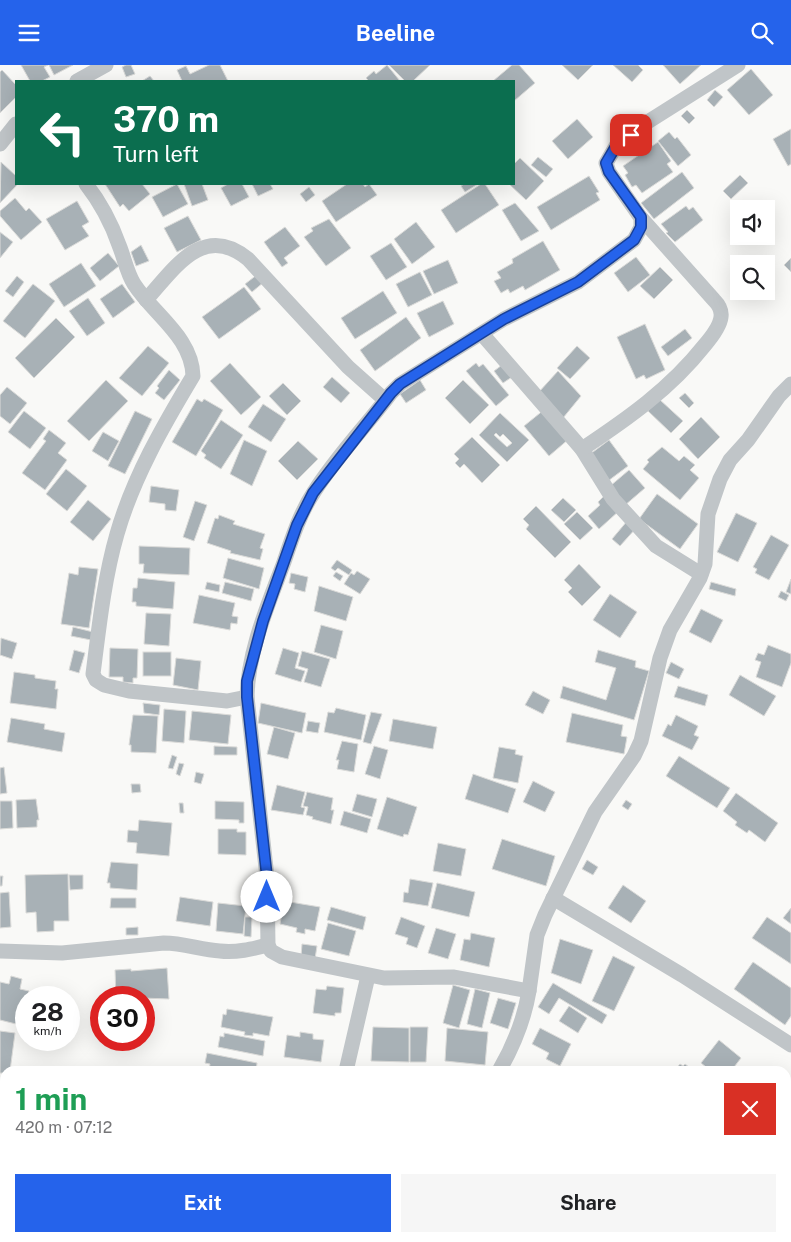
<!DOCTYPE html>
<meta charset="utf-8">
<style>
:root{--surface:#fff;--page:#f6f6f6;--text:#202124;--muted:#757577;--accent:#2563eb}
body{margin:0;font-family:"Public Sans",sans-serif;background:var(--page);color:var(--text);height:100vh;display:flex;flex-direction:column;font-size:19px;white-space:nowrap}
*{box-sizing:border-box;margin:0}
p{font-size:16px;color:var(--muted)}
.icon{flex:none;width:28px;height:28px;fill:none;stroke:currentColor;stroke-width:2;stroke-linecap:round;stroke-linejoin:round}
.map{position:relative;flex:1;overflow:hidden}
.side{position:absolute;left:0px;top:1001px;width:791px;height:176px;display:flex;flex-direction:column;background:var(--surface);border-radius:15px 15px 0 0;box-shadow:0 5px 20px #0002}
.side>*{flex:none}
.top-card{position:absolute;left:15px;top:15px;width:500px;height:105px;border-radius:0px;box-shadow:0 5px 20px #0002;background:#0b6e4f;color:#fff;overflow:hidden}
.fabs{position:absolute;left:730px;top:135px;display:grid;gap:10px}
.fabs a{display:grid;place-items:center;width:45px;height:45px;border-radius:0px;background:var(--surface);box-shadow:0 5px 20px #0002;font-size:25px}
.speed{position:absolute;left:15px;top:921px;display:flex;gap:10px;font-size:25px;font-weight:700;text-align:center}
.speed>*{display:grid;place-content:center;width:65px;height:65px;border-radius:50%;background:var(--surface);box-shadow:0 5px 20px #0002;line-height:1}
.speed small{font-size:12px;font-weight:400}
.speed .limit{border:8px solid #d22;background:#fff;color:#111}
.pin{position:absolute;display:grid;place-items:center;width:42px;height:42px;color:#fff;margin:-21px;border-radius:10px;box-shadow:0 2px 8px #0006}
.me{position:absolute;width:55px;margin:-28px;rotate:0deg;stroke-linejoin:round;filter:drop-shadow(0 0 4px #0008)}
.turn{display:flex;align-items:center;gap:18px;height:105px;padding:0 15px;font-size:22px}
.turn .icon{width:65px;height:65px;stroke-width:2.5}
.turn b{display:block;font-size:35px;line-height:42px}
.round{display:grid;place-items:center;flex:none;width:52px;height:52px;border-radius:0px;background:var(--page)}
.overview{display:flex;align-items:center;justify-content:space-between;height:85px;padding:0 15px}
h1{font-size:30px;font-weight:700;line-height:38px;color:#1e9e55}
.action{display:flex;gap:10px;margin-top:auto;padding:10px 15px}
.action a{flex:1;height:58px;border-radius:0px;background:var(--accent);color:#fff;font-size:20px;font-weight:700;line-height:58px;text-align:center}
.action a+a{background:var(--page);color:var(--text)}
header{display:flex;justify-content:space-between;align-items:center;height:65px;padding:0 15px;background:var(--accent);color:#fff;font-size:22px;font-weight:700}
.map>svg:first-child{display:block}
.building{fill:#a8b1b6;stroke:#dbdbd9;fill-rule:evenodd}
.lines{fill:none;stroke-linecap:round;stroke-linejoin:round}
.street{stroke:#c0c5c8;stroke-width:15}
.route-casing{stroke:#184099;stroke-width:12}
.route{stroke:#2563eb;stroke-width:9}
</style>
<header><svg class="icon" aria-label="menu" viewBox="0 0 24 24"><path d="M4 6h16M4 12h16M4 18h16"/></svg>Beeline<svg class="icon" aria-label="search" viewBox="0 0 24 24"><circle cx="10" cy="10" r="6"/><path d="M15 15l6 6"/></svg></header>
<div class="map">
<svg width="791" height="1177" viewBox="0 0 791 1177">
<rect width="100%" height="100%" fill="#f9f9f7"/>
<g class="building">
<path d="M21 0H48L44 2 50 12 42 16H30Z"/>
<path d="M49 0H73L54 10Z"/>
<path d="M126 0H131L135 9 126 12 122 2Z"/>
<path d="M209 0H220L228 16H182L177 5 186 1 190 9Z"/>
<path d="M387 0 400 16H369L366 13 374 6 376 9Z"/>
<path d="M389 0H430L413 16H405Z"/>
<path d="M512 0H519L535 18 514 36V16H493Z"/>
<path d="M562 0H593L578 15Z"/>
<path d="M613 0H638L643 5 632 17Z"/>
<path d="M663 0H701L680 19Z"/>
<path d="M751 4 773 30 749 50 727 25Z"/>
<path d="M2 5 16 20V32L0 48V7Z"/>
<path d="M150 11 154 16H142Z"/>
<path d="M715 25 723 32 714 42 707 35Z"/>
<path d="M687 45 695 53 689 59 681 51Z"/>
<path d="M577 54 593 72 568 94 552 76Z"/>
<path d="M791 64V99L788 101 773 74Z"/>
<path d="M669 67 675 74 677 72 691 90 678 101 658 76Z"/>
<path d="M658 77 671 96 667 99 673 107 642 128 636 120 632 122 625 110 628 108 623 101Z"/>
<path d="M538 92 553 104 546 112 531 100Z"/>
<path d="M520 93 544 116 526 135 509 119H514V99Z"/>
<path d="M1 97 16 111V119H18L0 138Z"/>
<path d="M682 107 694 123 654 154 641 138Z"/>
<path d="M740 110 748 118 731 134 723 126Z"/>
<path d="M589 111 599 127 596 128 600 135 551 165 537 142Z"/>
<path d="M105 119H142L150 129 129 146 123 139 120 142Z"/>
<path d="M177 119 188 139 163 152 152 132Z"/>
<path d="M184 119H202L208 135 192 141Z"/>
<path d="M228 119H242L249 132 231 141 221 123Z"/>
<path d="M252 119H270L273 124 258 131Z"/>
<path d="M347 119H363L365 122 369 119 377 130 336 157 322 136Z"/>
<path d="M464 119H478L465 127 461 121Z"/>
<path d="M481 119H485L499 140 456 168 441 145Z"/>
<path d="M309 122 315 130 306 137 300 129Z"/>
<path d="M15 133 26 146 29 143 42 157 21 175 0 151V146Z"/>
<path d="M77 136 89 157 82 161 89 171 65 185 46 154Z"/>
<path d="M515 138 539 166 521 176 502 145Z"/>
<path d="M686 141 689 145 693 142 703 155 675 177 666 168 668 167 661 159Z"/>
<path d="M188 151 201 175 177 187 164 163Z"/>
<path d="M329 154 351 183 326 201 304 172 313 166 311 163Z"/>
<path d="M416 157 435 182 412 199 394 174Z"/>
<path d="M285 162 300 181 284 193 288 198 282 202 264 177Z"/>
<path d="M0 167 13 177 0 193Z"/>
<path d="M543 176 560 205 525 225 523 221 510 228 508 224 501 228 494 216 501 213 497 207 513 198 512 194Z"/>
<path d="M391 178 407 202 386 215 370 191Z"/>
<path d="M141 180 149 196 136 201 131 187Z"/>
<path d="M108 188 119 201 100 216 90 203Z"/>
<path d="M636 192 650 210 628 227 614 208Z"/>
<path d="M791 193V207L784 200Z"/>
<path d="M448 195 458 218 434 229 423 206Z"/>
<path d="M81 198 96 221 64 242 49 219Z"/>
<path d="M660 202 673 215 654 234 640 221Z"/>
<path d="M420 207 432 230 408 242 396 219Z"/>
<path d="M258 209 264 217 252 227 245 219Z"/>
<path d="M17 211 24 217 13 232 5 226Z"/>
<path d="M33 219 55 236 25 273 3 256Z"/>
<path d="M122 219 135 237 113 253 100 234Z"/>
<path d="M244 222 261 244 219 274 202 252Z"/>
<path d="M383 226 397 248 355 274 341 253Z"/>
<path d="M88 233 105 258 87 271 69 246Z"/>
<path d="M443 236 454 259 429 272 417 248Z"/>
<path d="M406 252 421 273 375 306 360 285Z"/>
<path d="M56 253 75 272 34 313 15 293Z"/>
<path d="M645 259 665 305 646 314 644 310 636 314 617 272Z"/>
<path d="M685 264 692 273 668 291 661 282Z"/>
<path d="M148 281 169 298 142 331 119 313Z"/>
<path d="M577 281 590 293 570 314 557 303Z"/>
<path d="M230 298 261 332 241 350 210 316Z"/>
<path d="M476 298 479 302 483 299 509 330 496 341 466 306Z"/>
<path d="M502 300 512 312 503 318 494 306Z"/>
<path d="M169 305 180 315 164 335 155 328 159 323 157 321Z"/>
<path d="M558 306 581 331 563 353 538 328Z"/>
<path d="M332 312 350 328 341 338 323 322Z"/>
<path d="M106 315 128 336 89 376 67 356Z"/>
<path d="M420 315 426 325 406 338 400 329Z"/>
<path d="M463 315 489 340 470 359 445 333Z"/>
<path d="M283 318 301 336 287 350 269 331Z"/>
<path d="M7 322 27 338 10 359 0 351V330Z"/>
<path d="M685 328 694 338 689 343 679 333Z"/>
<path d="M197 334 202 337 204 334 223 345 196 391 172 377Z"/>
<path d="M659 334 683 356 671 368 648 346Z"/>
<path d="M263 339 286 354 271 377 248 362Z"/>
<path d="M545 344 570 373 549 391 524 361Z"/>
<path d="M24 346 46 363 30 384 8 367Z"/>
<path d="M135 346 152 354 125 409 108 401Z"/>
<path d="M500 348 529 375 507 397 479 370ZM496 368 500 372 503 369 512 378 507 382 494 370Z"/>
<path d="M701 352 720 372 698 394 679 374Z"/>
<path d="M221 355 243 370 221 404 204 393 206 390 201 386Z"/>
<path d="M49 365 66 378 58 388 67 395 45 425 22 408 46 376 43 374Z"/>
<path d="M103 367 119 376 108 396 92 386Z"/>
<path d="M472 372 500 400 482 418 464 399 460 403 455 398 459 394 454 389Z"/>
<path d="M244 375 267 386 252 421 230 409Z"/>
<path d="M609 375 628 401 608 416 589 390Z"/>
<path d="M298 376 318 394 297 415 278 396Z"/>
<path d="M662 382 679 396 684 391 695 400 690 405 699 413 680 435 643 404 649 397 647 395Z"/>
<path d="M66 404 87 421 67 446 46 429Z"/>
<path d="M629 405 645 423 624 441 609 422Z"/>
<path d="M151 421 179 425 176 446 165 445V439L149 437Z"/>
<path d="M606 429 620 445 599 464 588 451 600 440 598 437Z"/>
<path d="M657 429 698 459 680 484 639 454Z"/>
<path d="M563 433 576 445 564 457 551 445Z"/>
<path d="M88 435 111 454 93 476 70 457Z"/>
<path d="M195 436 207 440 194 476 183 472Z"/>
<path d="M536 441 571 477 555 493 526 464 529 460 523 454Z"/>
<path d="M577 447 593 463 580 475 564 459Z"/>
<path d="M736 448 757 458 738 497 717 487Z"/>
<path d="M219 450 235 456 233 459 265 469 260 483 263 484 260 495 230 488 231 486 207 478 215 453 218 454Z"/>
<path d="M628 455 637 462 620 481 612 474Z"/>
<path d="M771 470 789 480 769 515 755 508 757 504 753 502Z"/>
<path d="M139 481 190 483 189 510 143 508 144 499H139Z"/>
<path d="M228 493 264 503 259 524 223 513Z"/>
<path d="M337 495 352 505 349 510 338 503 335 506 331 503Z"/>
<path d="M579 499 601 522 582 541 568 527 572 523 564 515Z"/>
<path d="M79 502 98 504 89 563 61 559 69 508 78 510Z"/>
<path d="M357 506 370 514 360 529 344 519 351 508 354 510Z"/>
<path d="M336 507 343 511 340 516 333 511Z"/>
<path d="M291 508 308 512 305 527 294 524 295 519 289 518Z"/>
<path d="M138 513 175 517 173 544 136 541V537H132L133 523H137Z"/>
<path d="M791 514V529L786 527Z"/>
<path d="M207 517 220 520 219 527 205 524Z"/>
<path d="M225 517 254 524 251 536 222 528Z"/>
<path d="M711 517 736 524 735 531 709 524Z"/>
<path d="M319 521 353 532 346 556 314 546Z"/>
<path d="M781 526 789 530 786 536 778 532Z"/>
<path d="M610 529 637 547 620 573 593 555Z"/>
<path d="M199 530 235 538 232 551 238 552 237 559 231 558 230 565 193 558Z"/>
<path d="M701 544 723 555 711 578 689 567Z"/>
<path d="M146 548 171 549 169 581 144 579Z"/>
<path d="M321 560 343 566 336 594 314 587Z"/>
<path d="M73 562 93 567 91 575 71 571Z"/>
<path d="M1 573 17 578 12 594 0 590Z"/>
<path d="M768 580 791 589V598L782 622 756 612 761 597 755 595 758 588 764 590Z"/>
<path d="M110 583 138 584 137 613H133V618L123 617V612H109Z"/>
<path d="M283 583 299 588 295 603 305 606 301 617 275 609Z"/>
<path d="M74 585 85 588 79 608 69 605Z"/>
<path d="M598 585 636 596 635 602 649 606 634 655 560 633 563 621 606 635 616 603 595 597Z"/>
<path d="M302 586 330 594 321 622 304 617 308 604 298 601Z"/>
<rect x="143" y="587" width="28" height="24"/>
<path d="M176 593 201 596 198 625 173 620Z"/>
<path d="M671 597 684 604 679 614 666 608Z"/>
<path d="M14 607 35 610V613L56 616 55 624H58L56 644 10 638Z"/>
<path d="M740 610 776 631 764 651 729 630Z"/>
<path d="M678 621 708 630 705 641 674 632Z"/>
<path d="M533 626 550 635 543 649 525 640Z"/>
<path d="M143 638 160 640 159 650 144 648Z"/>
<path d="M261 638 306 648 302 668 258 658Z"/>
<path d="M336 643 366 650 361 675 324 667 328 647 334 648Z"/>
<path d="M164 644 186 646 184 678 162 676Z"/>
<path d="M192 646 231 650 228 679 189 675Z"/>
<path d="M371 647 382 649 371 679 363 677Z"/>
<path d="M572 648 623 660 621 671 627 672 624 689 566 677Z"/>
<path d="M133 650 158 651 156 688 131 687V680H129Z"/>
<path d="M676 650 698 661 694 670 699 672 692 685 662 671 668 659 671 661Z"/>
<path d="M11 653 45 659 44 664 65 668 62 687 7 677Z"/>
<path d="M393 654 437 662 433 684 389 676Z"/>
<path d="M308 656 320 658 318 668 306 666Z"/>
<path d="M274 662 295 668 288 694 267 689Z"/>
<path d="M342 676 358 679 354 707 337 704 339 695H336Z"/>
<path d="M214 681 237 682V690H214Z"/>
<path d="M374 681 388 685 380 714 365 709Z"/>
<path d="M499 682 516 685 515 689 523 691 518 718 493 713Z"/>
<path d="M172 690 177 692 173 704 168 703Z"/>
<path d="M679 691 730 723 717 743 666 711Z"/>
<path d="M179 698 184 699 180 711 176 709Z"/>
<path d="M4 702 7 728 0 729V703Z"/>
<path d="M196 707 204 709 201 719 194 717Z"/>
<path d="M473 709 516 724 508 748 465 734Z"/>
<path d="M533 716 555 727 545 747 523 737Z"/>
<path d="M131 719H140L141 727 132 728Z"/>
<path d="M277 720 305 727 301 742 305 743 303 750 271 745Z"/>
<path d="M307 727 333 733 331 745H334L331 759 312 754 313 752 306 750 308 742 303 741Z"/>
<path d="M736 728 778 758 765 777 749 765 747 768 735 760 737 757 723 746Z"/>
<path d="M357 729 377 734 372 752 352 746Z"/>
<path d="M387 732 417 742 408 770 404 769 403 772 377 764Z"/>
<path d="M36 734 39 755H37V762L17 763 16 735Z"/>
<path d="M626 735 632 739 628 745 622 741Z"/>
<path d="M0 736H12L13 763 0 764Z"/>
<path d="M215 736 244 737V758H239V755L215 754Z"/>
<path d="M179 738H183L184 748H180Z"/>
<path d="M344 746 371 754 367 768 340 760Z"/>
<path d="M139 755 172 758 169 791 136 788 137 778 127 777 128 765 138 766Z"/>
<path d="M218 764H237V767H246V790L218 789Z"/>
<path d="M502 774 555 791 546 821 492 804Z"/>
<path d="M438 778 466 784 461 811 433 806Z"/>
<path d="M587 795 598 802 593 810 582 804Z"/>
<path d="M111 797 138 799 137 825 110 823V818H107Z"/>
<path d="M68 809 69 856H54V866L37 867 36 847 26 848 25 810Z"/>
<path d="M69 810H83V824L70 825Z"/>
<path d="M0 811H3L2 821H0Z"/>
<path d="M410 814 433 818 428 841 403 837 404 827 408 828Z"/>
<path d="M437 818 475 827 469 852 431 843Z"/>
<path d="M623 820 646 836 631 858 608 843Z"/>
<path d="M9 827 11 862 0 863V828Z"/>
<path d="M180 832 213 837 210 861 176 856Z"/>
<path d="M111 833H136V843H110Z"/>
<path d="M284 836 320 842 315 866 305 864V869L296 867 297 863 280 859Z"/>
<path d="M218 838 246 841 243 869 216 866Z"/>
<path d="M331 842 366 852 363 865 327 855Z"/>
<path d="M791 843V859L783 853Z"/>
<path d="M245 852H252L251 872 244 871Z"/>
<path d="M401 852 425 861 417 883 406 879 408 873 395 869Z"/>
<path d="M767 852 791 868V899L752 873Z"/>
<path d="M328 858 356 866 349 891 321 884Z"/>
<path d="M138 862V870H126V863Z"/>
<path d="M436 863 456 869 448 894 428 888Z"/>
<path d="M471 868 495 873 489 902 460 895 464 874 470 875Z"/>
<path d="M560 874 593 885 581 919 551 908Z"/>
<path d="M302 879 317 881 315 894 301 892Z"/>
<path d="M613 891 635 902 614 946 592 936Z"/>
<path d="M753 897 791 923V951L785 960 734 924Z"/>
<path d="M167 903 169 934 116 932 115 905 131 904V906Z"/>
<path d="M11 911 22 914 20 924 29 926 20 960 0 955V917L9 919Z"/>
<path d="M553 918 607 950 602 959 559 933 549 949 538 942Z"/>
<path d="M453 920 470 925 459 963 443 958Z"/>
<path d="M327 921 344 923 341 948H335V951L313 948 316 924 326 925Z"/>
<path d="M475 924 490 928 482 963 467 959Z"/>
<path d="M498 933 516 938 508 964 490 958Z"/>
<path d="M569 941 587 953 578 968 559 956Z"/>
<path d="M227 944 273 952 269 971 253 968V971L244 970 245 967 221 962 223 949 226 950Z"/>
<path d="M373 962 409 963V997L371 996Z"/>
<path d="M410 962H428L426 997H410Z"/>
<path d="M447 963 488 967 485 1000 445 996Z"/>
<path d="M540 963 571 979 560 1001 546 994 549 988 532 979Z"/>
<path d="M0 966 15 968 10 1006H5V1008H0Z"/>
<path d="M300 967 313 969V974L324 975 321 997 284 992 287 970 300 972Z"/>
<path d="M224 968 265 976 263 991 218 982 220 971 224 972Z"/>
<path d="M719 975 741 993 731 1006H711L701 998Z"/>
<path d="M207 988 257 998 256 1006H209L210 999 205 998Z"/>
<path d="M680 999 683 1001 685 999 694 1006H674Z"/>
<path d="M2 1090H5V1111H1Z"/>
<path d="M92 1172H109L93 1175Z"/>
<rect x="338" y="1172" width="50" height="5"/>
<path d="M654 1172H691L687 1177H660Z"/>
</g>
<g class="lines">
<g class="street">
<path d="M77 16 106 0"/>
<path d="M0 79 16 59"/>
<path d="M86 119C100 137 111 157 119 180 124 192 127 208 134 219 154 250 192 272 193 311 163 361 133 413 117 469 104 514 99 562 93 609L96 615 104 620 129 626 227 636 247 632"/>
<path d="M146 235C174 204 203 157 248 194L348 302 385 335"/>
<path d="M482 269 582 384 613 434 656 481 701 509"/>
<path d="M582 384C627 354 670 324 704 281 710 274 720 262 721 252 722 245 718 239 714 235L641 153"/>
<path d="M553 833 682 910 791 980"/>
<path d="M0 886 62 888 164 878C184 878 201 885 220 886 236 888 252 884 268 880"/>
<path d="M529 926 537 870 545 850 595 747 634 691 641 676 660 593 670 565 700 513 705 499 708 449 720 414 730 395 748 375 779 331 791 319"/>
<path d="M346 1006 368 911"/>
<path d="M499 1006C514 980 524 956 529 926L454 912 384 913 282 892 271 886 268 880 267 812 247 632C248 586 268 540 284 497 292 473 300 448 314 427 336 392 366 361 391 328L400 319 504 254 578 217 634 175 641 162V153L609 107 606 98 616 81 646 58 738 0"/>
<path d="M786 1074 791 1067"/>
<path d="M0 1169 5 1168"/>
<path d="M38 1172 39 1177"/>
<path d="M316 1177V1172"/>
<path d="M464 1177V1172"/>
<path d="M707 1177 711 1172"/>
</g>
</g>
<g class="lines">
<g class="route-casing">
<path id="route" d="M267 832V812L247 632V616L263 556 297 460 313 428 391 328 400 319 504 254 578 217 634 175 641 162V152L609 107 606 98 616 81 631 70"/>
</g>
<use href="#route" class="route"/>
</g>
</svg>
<div class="fabs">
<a><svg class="icon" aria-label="sound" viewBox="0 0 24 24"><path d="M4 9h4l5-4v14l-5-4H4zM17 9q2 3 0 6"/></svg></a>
<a><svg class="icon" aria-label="search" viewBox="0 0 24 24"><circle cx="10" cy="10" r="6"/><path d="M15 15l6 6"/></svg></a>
</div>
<div class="speed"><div>28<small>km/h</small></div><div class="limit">30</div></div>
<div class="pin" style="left:631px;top:70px;background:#d93025"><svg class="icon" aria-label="arrive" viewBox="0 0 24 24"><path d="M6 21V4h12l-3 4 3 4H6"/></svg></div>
<svg class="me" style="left:267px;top:832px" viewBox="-20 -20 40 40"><circle r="19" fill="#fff"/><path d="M0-13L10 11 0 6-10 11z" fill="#2563eb"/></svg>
<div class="top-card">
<div class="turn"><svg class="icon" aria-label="left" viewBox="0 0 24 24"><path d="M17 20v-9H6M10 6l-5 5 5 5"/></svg><div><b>370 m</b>Turn left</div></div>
</div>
<section class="side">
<div class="overview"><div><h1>1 min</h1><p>420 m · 07:12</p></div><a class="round" style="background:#d93025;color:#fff"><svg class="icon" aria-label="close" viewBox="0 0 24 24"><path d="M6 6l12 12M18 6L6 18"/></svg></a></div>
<div class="action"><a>Exit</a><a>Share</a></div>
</section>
</div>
